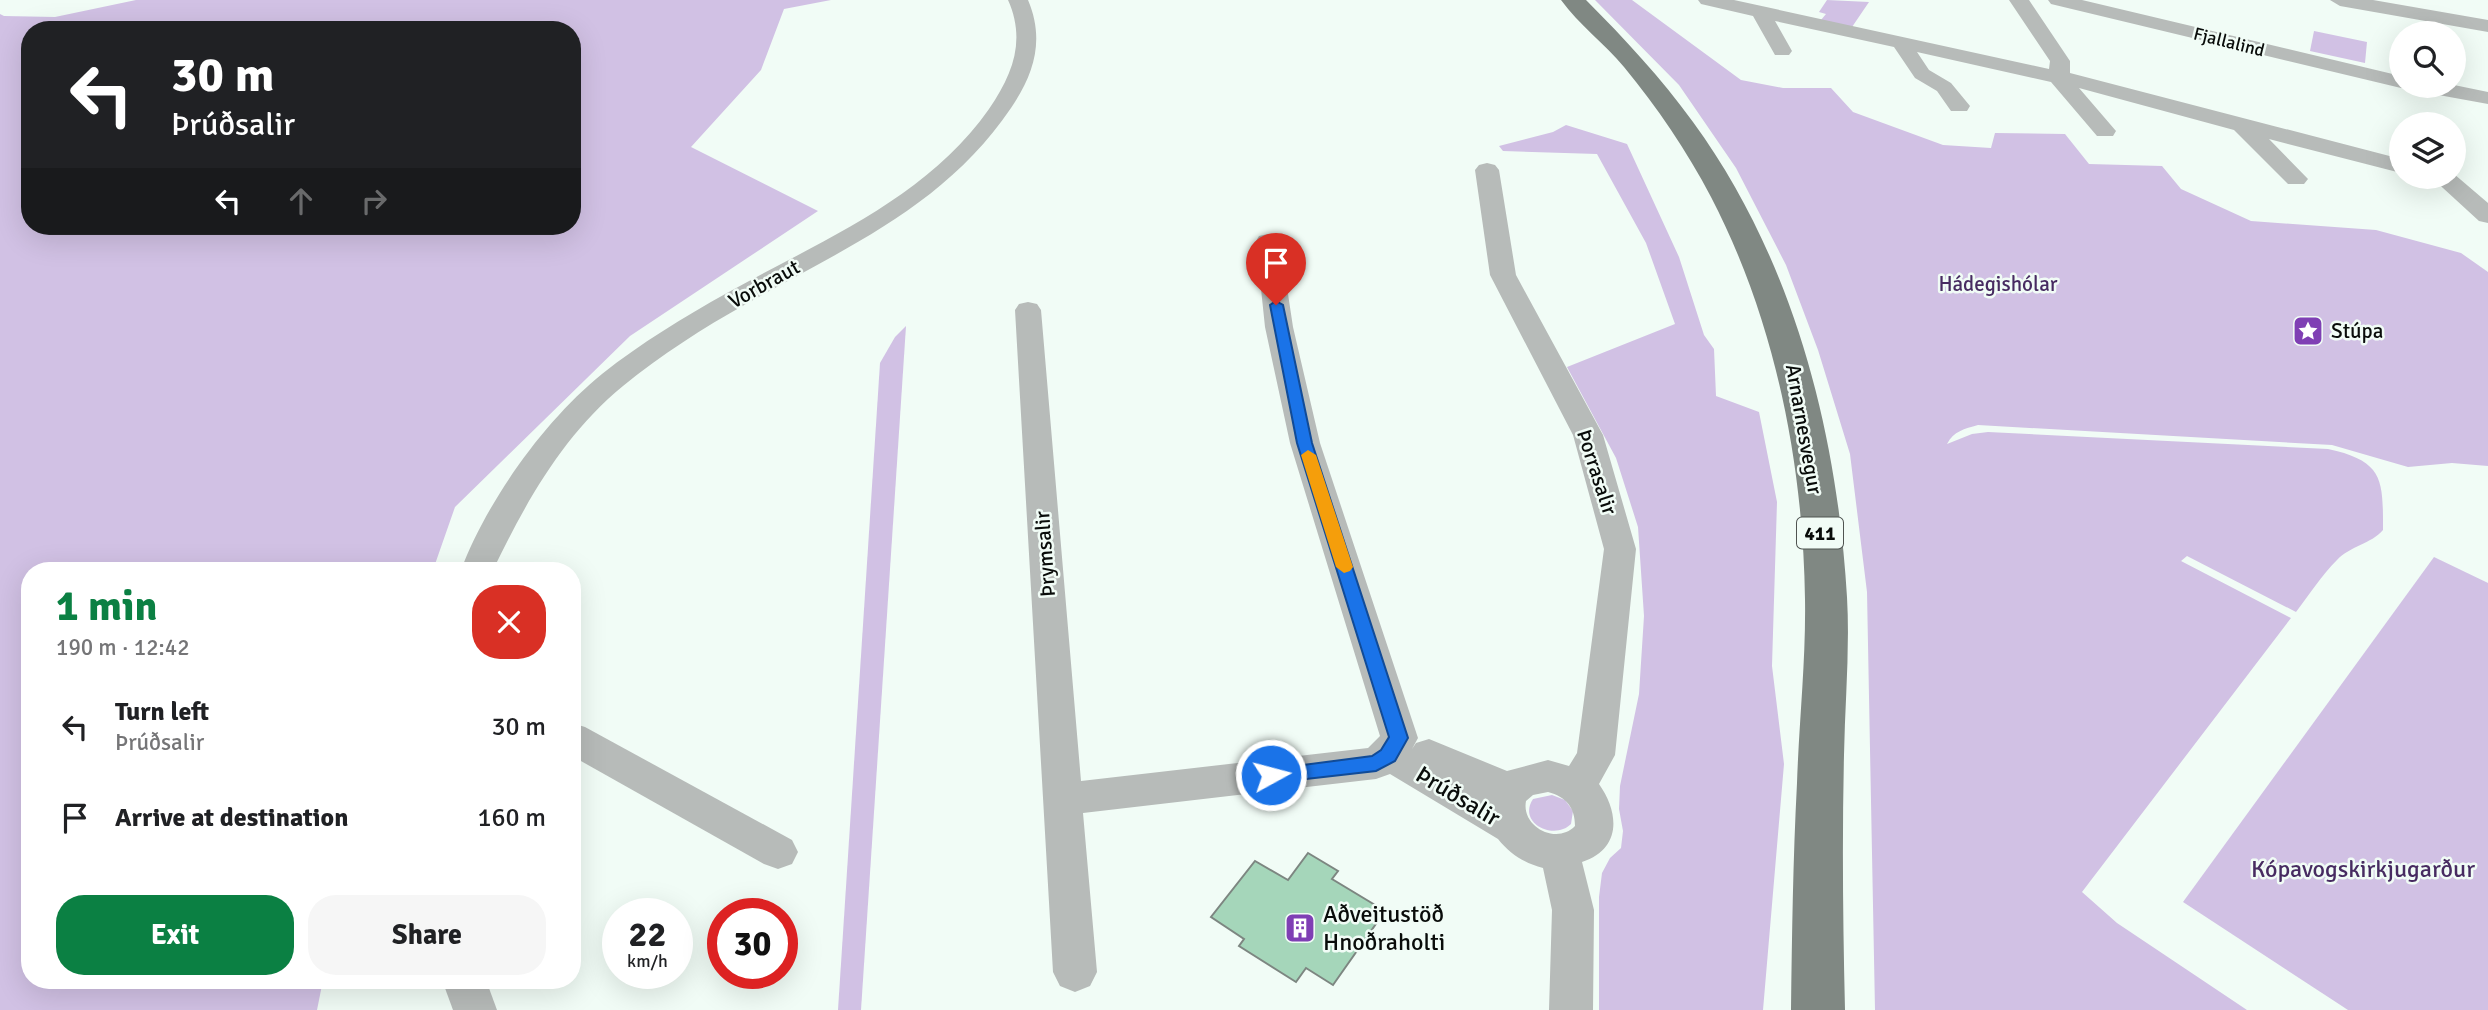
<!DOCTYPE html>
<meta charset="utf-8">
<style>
:root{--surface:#fff;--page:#f6f6f6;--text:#202124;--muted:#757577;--accent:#0b8043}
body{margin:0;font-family:Signika,sans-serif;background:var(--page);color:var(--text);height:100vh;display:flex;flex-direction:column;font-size:26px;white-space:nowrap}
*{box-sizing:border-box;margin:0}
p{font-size:23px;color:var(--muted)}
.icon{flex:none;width:38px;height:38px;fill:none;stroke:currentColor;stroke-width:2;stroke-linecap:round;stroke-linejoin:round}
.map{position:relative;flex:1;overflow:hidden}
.details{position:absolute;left:21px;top:562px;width:560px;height:427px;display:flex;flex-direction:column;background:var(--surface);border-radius:28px;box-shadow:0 7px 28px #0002}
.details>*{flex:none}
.hud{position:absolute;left:21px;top:21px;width:560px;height:214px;border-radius:28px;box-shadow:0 7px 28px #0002;background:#202124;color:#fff;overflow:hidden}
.buttons{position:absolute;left:2389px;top:21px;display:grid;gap:14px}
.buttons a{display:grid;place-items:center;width:77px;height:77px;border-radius:50%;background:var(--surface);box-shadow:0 7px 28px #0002;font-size:35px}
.speed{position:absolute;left:602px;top:898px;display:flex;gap:14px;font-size:35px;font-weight:700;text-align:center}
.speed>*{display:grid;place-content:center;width:91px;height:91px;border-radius:50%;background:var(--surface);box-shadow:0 7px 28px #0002;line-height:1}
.speed small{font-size:18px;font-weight:400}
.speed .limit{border:10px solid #d22;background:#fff;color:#111}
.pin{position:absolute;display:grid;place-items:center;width:60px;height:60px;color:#fff;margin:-72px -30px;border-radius:50% 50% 50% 0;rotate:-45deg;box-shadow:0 0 7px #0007}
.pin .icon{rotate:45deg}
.me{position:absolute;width:77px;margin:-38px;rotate:83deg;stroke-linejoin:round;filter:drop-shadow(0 0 5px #0008)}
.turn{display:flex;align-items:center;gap:24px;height:147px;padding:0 35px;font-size:32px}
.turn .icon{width:91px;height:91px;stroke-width:2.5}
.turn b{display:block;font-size:49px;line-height:60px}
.lanes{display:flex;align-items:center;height:66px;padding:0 35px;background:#0003;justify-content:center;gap:35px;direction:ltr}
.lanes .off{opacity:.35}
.round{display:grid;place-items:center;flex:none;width:74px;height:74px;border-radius:28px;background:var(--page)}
.headline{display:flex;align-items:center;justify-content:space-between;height:119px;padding:0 35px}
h1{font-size:42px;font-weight:800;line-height:52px;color:var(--accent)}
.action{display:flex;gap:14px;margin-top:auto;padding:14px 35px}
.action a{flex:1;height:80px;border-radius:28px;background:var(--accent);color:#fff;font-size:28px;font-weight:800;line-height:80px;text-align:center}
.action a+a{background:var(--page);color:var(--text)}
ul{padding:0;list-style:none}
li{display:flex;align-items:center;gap:21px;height:91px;padding:0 35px}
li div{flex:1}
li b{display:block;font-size:26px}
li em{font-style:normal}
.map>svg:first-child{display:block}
.green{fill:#d1c1e4;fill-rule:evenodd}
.building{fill:#a5d6ba;stroke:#7d8681;stroke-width:2}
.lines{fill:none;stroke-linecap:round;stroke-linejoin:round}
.minor{fill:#b7bbb9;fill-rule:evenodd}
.primary{fill:#808883;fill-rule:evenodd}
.route{fill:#1a73e8;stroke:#114b97;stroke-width:2}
.slow{fill:#f59e0b}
.labels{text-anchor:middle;stroke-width:5;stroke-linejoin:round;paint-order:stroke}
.far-street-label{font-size:18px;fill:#090c0a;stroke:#f1fcf6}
.shield{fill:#f1fcf6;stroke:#4f5451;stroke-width:2}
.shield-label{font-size:19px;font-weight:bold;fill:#090c0a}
.street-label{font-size:21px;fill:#090c0a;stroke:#f1fcf6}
.park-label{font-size:21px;fill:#472b61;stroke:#f1fcf6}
.poi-label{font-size:21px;fill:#090c0a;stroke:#f1fcf6;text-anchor:start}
.near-street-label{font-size:24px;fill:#090c0a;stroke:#f1fcf6}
.near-park-label{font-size:24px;fill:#472b61;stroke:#f1fcf6}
.near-poi-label{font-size:24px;fill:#090c0a;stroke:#f1fcf6;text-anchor:start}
</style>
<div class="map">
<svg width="2488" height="1010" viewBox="0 0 2488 1010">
<rect width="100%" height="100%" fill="#f1fcf6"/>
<g class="green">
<path d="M136 0H831L784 9 761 70 691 147 818 211 630 336 455 507 433 570H30V980H323L317 1010H0V14L4 16 55 17ZM30 30H572V226H30Z"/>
<path d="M1595 0H1632L1741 80 1783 88H1831L1853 112 1943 145 1991 148 1995 133 2065 134 2089 164 2162 166 2181 189 2251 221 2376 230 2461 253 2488 272V466L2452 463 2408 467 2332 445 1978 425C1964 429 1954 431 1947 444L1972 434 1988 432 2328 449C2384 461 2383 480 2383 530 2371 544 2350 546 2337 560 2322 575 2309 595 2296 612L2187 556 2181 561 2291 618 2082 892 2117 923 2247 1010H1875L1867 592 1850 454 1818 350 1786 265 1736 168 1679 85Z"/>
<path d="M1827 0 1869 2 1852 27 1821 20 1826 14 1819 12Z"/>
<path d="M2314 31 2367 42 2365 63 2310 51Z"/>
<path d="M1566 125 1627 144 1679 257 1704 335 1714 349 1716 396 1759 412 1777 502 1772 666 1784 764 1763 1010H1599V897L1602 873 1610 858 1621 848 1623 831 1619 809 1620 786 1639 694 1644 616 1638 527 1616 458 1567 367 1675 324 1646 243 1597 154 1503 151 1499 146 1553 132Z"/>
<path d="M906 326 861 1010H838L880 363 895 337Z"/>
<path d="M2434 557 2488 583V1010H2348L2183 902Z"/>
<path d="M1552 795 1565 800 1573 811 1571 824C1554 841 1517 823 1533 799Z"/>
</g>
<path class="building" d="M1308 853 1338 871 1332 879 1385 911 1333 985 1306 968 1296 982 1239 946 1244 939 1211 917 1255 861 1288 880Z"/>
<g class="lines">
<g class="minor">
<path d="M1008 0H1028C1045 40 1034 74 1011 108 945 206 845 248 746 304 703 328 661 355 623 386 563 435 526 502 493 570H461C487 501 544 421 602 374 641 343 684 317 727 293 820 241 926 199 989 109 1013 74 1026 40 1008 0Z"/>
<path d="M1698 0H1734L2049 69 2050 61 2009 0H2029L2070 61V73L2401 159V173L2269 139 2308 179 2304 184H2288L2234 130 2079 88 2116 131 2113 136H2097L2051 82 1917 52 1929 70 1951 83 1970 106 1967 111H1951L1937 91 1915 78 1894 47 1775 21 1792 51 1789 55H1775L1753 16 1701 4Z"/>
<path d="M2048 0H2082L2401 76V86H2409L2401 88 2051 4Z"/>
<path d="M2330 0H2373L2488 20V32L2340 6Z"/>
<path d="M2454 85 2488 92V104L2422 92 2415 90 2411 86Z"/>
<path d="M1487 163 1495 165 1499 170 1516 275 1603 435 1636 549 1615 755 1599 784C1620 814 1621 849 1582 862L1594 910 1593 1010H1549L1552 910 1543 868C1524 863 1510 854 1498 839L1390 774 1376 779 1083 813 1097 972 1090 986 1075 992 1060 986 1053 972 1015 310 1019 304 1028 302 1037 304 1041 310 1081 781 1368 748 1380 736 1290 443 1265 327 1256 241 1259 236 1268 234 1277 236 1280 241 1293 327 1320 443 1418 738 1412 749 1416 743 1429 739 1507 771 1548 760 1569 766 1577 753 1604 549 1573 435 1490 275 1475 170 1479 165ZM1548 792C1566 797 1575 807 1575 826 1557 845 1521 827 1526 801L1533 795Z"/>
<path d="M2454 174 2488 203V223L2479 221 2431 177H2454Z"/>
<path d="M572 723 585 727 792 840 798 852 792 864 778 869 764 864 572 756Z"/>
<path d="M442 980H486L497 1010H453Z"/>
</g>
<path class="primary" d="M1561 0H1586C1625 39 1661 78 1693 122 1793 259 1837 430 1847 597 1850 649 1845 702 1844 755 1842 840 1843 925 1845 1010H1791C1792 934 1793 859 1797 783 1799 722 1806 660 1805 599 1803 462 1775 320 1711 197 1687 151 1657 107 1624 67 1605 44 1579 25 1561 0Z"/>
</g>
<path class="route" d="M1276 301 1283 305 1312 443 1408 738 1395 761 1376 771 1271 783 1265 781 1262 775 1265 770 1372 756 1381 750 1389 737 1297 443 1270 305Z"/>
<path class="slow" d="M1308 450 1316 455 1353 567 1350 571 1344 573 1336 567 1301 455Z"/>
<defs>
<g id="sight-square" transform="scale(1.575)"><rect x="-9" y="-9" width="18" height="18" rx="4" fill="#7f3fb4" stroke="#f1fcf6"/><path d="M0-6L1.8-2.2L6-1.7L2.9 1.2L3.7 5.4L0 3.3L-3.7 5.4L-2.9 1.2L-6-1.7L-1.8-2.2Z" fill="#fff"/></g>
<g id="building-square" transform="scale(1.575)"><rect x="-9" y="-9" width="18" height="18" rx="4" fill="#7f3fb4" stroke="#f1fcf6"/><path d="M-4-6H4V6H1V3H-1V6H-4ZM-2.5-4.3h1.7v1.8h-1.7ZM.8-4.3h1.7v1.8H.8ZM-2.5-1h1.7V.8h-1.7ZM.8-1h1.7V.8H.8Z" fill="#fff"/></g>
</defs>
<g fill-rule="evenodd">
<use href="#sight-square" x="2308" y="331"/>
<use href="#building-square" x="1300" y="928"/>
</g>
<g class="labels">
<g class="far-street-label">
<text transform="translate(2229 42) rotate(14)" y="6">Fjallalind</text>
</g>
<rect class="shield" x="1797" y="517.5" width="46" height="31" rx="5"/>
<g class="shield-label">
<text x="1820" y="540">411</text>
</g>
<g class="street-label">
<text transform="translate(764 284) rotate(-29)" y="7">Vorbraut</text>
<text transform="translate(1804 429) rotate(80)" y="7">Arnarnesvegur</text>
<text transform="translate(1597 472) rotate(72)" y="7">Þorrasalir</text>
<text transform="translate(1045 554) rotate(-94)" y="7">Þrymsalir</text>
</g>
<g class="park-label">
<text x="1998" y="291">Hádegishólar</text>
</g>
<g class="poi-label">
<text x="2331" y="338">Stúpa</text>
</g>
<g class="near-street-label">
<text transform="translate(1458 796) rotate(31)" y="8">Þrúðsalir</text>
</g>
<g class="near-park-label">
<text x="2363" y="877">Kópavogskirkjugarður</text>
</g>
<g class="near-poi-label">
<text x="1323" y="922">Aðveitustöð<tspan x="1323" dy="28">Hnoðraholti</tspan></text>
</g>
</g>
</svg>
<div class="buttons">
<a><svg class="icon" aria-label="search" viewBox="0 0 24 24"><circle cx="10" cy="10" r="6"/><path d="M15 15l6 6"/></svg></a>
<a><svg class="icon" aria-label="layers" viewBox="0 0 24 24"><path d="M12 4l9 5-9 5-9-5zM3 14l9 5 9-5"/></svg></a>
</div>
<div class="speed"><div>22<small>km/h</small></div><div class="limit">30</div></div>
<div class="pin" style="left:1276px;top:305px;background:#d93025"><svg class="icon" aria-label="arrive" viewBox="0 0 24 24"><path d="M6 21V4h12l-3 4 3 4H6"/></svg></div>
<svg class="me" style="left:1271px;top:775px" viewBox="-20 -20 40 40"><circle r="17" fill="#1a73e8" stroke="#fff" stroke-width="3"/><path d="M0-11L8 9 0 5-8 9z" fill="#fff"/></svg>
<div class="hud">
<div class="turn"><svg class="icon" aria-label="left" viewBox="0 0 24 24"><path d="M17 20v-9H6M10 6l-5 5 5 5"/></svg><div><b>30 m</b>Þrúðsalir</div></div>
<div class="lanes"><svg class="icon" aria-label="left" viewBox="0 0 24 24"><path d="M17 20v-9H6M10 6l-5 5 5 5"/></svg><svg class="icon off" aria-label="ahead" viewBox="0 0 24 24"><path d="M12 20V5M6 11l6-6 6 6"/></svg><svg class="icon off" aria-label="right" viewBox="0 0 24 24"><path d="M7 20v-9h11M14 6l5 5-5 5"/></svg></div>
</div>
<section class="details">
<div class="headline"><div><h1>1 min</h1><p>190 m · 12:42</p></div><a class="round" style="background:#d93025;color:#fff"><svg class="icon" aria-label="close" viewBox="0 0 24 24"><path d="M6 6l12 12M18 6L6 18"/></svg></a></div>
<ul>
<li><svg class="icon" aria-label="left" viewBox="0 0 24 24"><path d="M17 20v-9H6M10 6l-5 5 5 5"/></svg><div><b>Turn left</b><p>Þrúðsalir</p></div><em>30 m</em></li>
<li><svg class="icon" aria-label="arrive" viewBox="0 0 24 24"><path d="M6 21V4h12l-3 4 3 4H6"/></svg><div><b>Arrive at destination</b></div><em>160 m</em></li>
</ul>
<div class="action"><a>Exit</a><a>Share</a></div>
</section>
</div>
